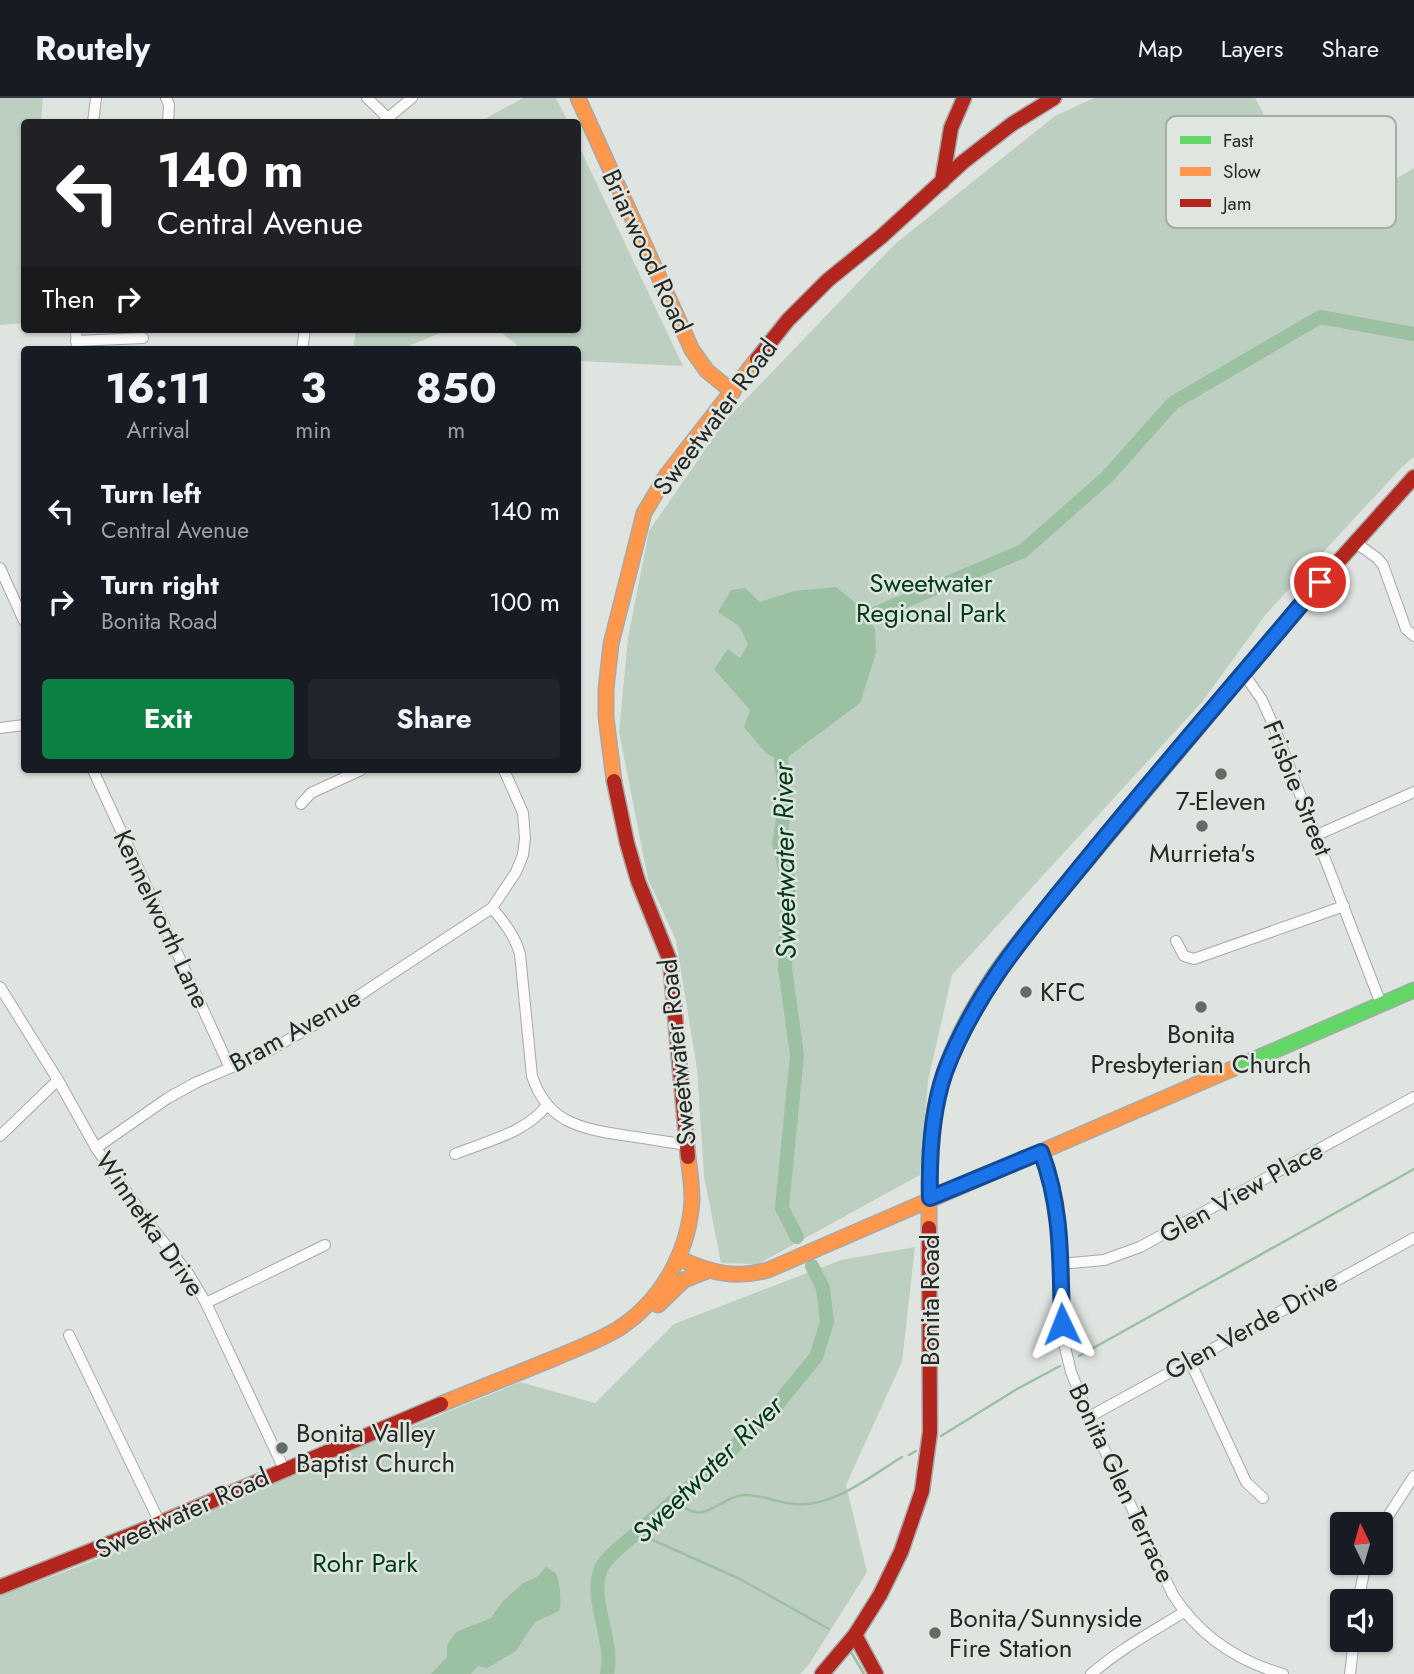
<!DOCTYPE html>
<style>
:root{--surface:#171b24;--page:#20242c;--text:#f1f3f6;--muted:#9ea1a6;--line:#363941;--accent:#0b8043}
body{margin:0;font-family:Jost,sans-serif;background:var(--page);color:var(--text);height:100vh;display:flex;flex-direction:column;font-size:26px;white-space:nowrap}
*{box-sizing:border-box;margin:0}
p{font-size:23px;color:var(--muted)}
.icon{flex:none;width:38px;height:38px;fill:none;stroke:currentColor;stroke-width:2;stroke-linecap:round;stroke-linejoin:round}
.map{position:relative;flex:1;overflow:hidden}
.panel{position:absolute;left:21px;top:248px;width:560px;height:427px;display:flex;flex-direction:column;background:var(--surface);border-radius:7px;box-shadow:0 2px 5px #0004}
.panel>*{flex:none}
.hud{position:absolute;left:21px;top:21px;width:560px;height:214px;border-radius:7px;box-shadow:0 2px 5px #0004;background:#202124;color:#fff;overflow:hidden}
.needle{width:46px;rotate:355deg}
.controls{position:absolute;left:1330px;top:1414px;display:grid;gap:14px}
.controls a{display:grid;place-items:center;width:63px;height:63px;border-radius:7px;background:var(--surface);box-shadow:0 2px 5px #0004;font-size:35px}
.pin{position:absolute;display:grid;place-items:center;width:60px;height:60px;color:#fff;margin:-30px;border:4px solid #fff;border-radius:50%;box-shadow:0 2px 7px #0007}
.me{position:absolute;width:77px;margin:-38px;rotate:358deg;stroke-linejoin:round;filter:drop-shadow(0 0 5px #0008)}
.turn{display:flex;align-items:center;gap:24px;height:147px;padding:0 21px;font-size:32px}
.turn .icon{width:91px;height:91px;stroke-width:2.5}
.turn b{display:block;font-size:49px;line-height:60px}
.then{display:flex;align-items:center;height:66px;padding:0 21px;background:#0003;gap:14px;font-size:26px}
.eta{display:flex;justify-content:space-evenly;align-items:center;height:119px;text-align:center}
.eta b{font-size:42px;font-weight:700;line-height:49px}
.button{display:flex;gap:14px;margin-top:auto;padding:14px 21px}
.button a{flex:1;height:80px;border-radius:7px;background:var(--accent);color:#fff;font-size:28px;font-weight:700;line-height:80px;text-align:center}
.button a+a{background:var(--page);color:var(--text)}
ul{padding:0;list-style:none}
li{display:flex;align-items:center;gap:21px;height:91px;padding:0 21px}
li div{flex:1}
li b{display:block;font-size:26px}
li em{font-style:normal}
header{display:flex;align-items:center;gap:42px;box-sizing:border-box;height:98px;padding:0 35px;background:var(--surface);border-bottom:2px solid var(--line)}
header strong{font-size:33px}
nav{display:flex;gap:38px;margin-inline-start:auto;font-size:24px}
.map>svg:first-child{display:block}
.green{fill:#bdcfc0}
.water{fill:#9bc0a2}
.lines{fill:none;stroke-linecap:round;stroke-linejoin:round}
.stream{stroke:#9bc0a2;stroke-width:2.5}
.river{stroke:#9bc0a2;stroke-width:14}
.street-casing{stroke:#a6a9a6;stroke-width:12}
.fast-casing{stroke:#a6a9a6;stroke-width:17}
.slow-casing{stroke:#a6a9a6;stroke-width:17}
.jam-casing{stroke:#a6a9a6;stroke-width:17}
.street{stroke:#fafbfa;stroke-width:10}
.fast{stroke:#63d668;stroke-width:14}
.slow{stroke:#ff974d;stroke-width:14}
.jam{stroke:#b3261e;stroke-width:14}
.route-casing{stroke:#114b97;stroke-width:18}
.route{stroke:#1a73e8;stroke-width:12}
.poi-dot{fill:#666a67;stroke:#dee6df;stroke-width:2.5}
.labels{text-anchor:middle;stroke-width:5;stroke-linejoin:round;paint-order:stroke}
.street-label{font-size:26px;fill:#252826;stroke:#dee6df}
.park-label{font-size:26px;fill:#003b16;stroke:#dee6df}
.poi-label{font-size:26px;fill:#252826;stroke:#dee6df}
.water-label{font-size:28px;font-style:italic;fill:#003a15;stroke:#dee6df}
.key{fill:#dee6df;stroke:#a6ada8;stroke-width:2}
.key-label{font-size:19px;fill:#252826}
</style>
<header>
<strong>Routely</strong>
<nav><a>Map</a><a>Layers</a><a>Share</a></nav>
</header>
<div class="map">
<svg width="1414" height="1576" viewBox="0 0 1414 1576">
<rect width="100%" height="100%" fill="#e0e4e0"/>
<g class="green">
<path d="M0 0H43L41 24H24V225L0 227Z"/>
<path d="M523 0H556L568 24H479Z"/>
<path d="M1094 0H1255L1322 124 1414 70V359L1402 369 1266 516 1202 604 952 877 928 983 920 1077 758 1166 721 1165 704 1078 697 971 676 842 648 781 619 634 628 540 649 433 724 324 895 146 1055 18Z"/>
<path d="M578 46 683 268 578 263V252H523L497 231H578Z"/>
<path d="M356 231H450L399 252H353Z"/>
<path d="M915 1149 902 1264 846 1387 867 1474 808 1568 800 1576H0V1498L112 1456 310 1367 394 1336 520 1284 595 1305 674 1226 841 1162Z"/>
</g>
<g class="water">
<path d="M836 489 858 507 865 520 875 530 876 555 860 605 781 664 766 655 744 629 750 612 714 571 728 551 740 560 748 546 739 528 718 514 731 492 745 490 760 504 794 493Z"/>
<path d="M546 1469C548 1470 555 1474 556 1476 560 1481 562 1507 559 1513L535 1524 516 1553 487 1570 478 1568 471 1576H431L447 1559V1547L456 1534 491 1520 503 1503 523 1485 537 1479Z"/>
</g>
<g class="lines">
<g class="stream">
<path d="M1079 1258 1414 1071"/>
<path d="M941 1338 1017 1291 1060 1268"/>
<path d="M909 1357 916 1353"/>
<path d="M676 1401C701 1433 720 1398 743 1397 761 1396 777 1405 795 1406 833 1410 872 1377 902 1359"/>
<path d="M637 1435 740 1481 829 1531"/>
<path d="M851 1554 864 1576"/>
</g>
<g class="river">
<path d="M851 532 865 520 1023 453 1107 379 1173 305 1320 219 1414 236"/>
<path d="M783 646 781 664 786 702 779 745 789 787 785 870 797 957 782 1110 797 1139"/>
<path d="M607 1576C615 1543 588 1501 601 1471 603 1466 608 1461 611 1457L720 1363 775 1309 816 1259 827 1224 823 1190 812 1168"/>
</g>
<g class="street-casing">
<g id="street">
<path d="M166 0 169 7 168 24"/>
<path d="M367 0 388 20"/>
<path d="M93 24 96 0"/>
<path d="M383 24 412 0"/>
<path d="M76 231 77 252"/>
<path d="M76 243 143 240"/>
<path d="M302 252 305 231"/>
<path d="M1356 445 1377 460 1383 467 1406 531 1414 538"/>
<path d="M0 470 24 523"/>
<path d="M1244 576 1262 602 1274 629 1381 906"/>
<path d="M0 630 24 627"/>
<path d="M93 672 230 970"/>
<path d="M301 706 311 695 361 672"/>
<path d="M1317 737 1414 694"/>
<path d="M492 810C504 824 515 838 520 856L532 978C547 1024 579 1030 622 1037 644 1040 666 1044 688 1047"/>
<path d="M1176 843 1184 858 1194 861 1344 808"/>
<path d="M0 889 58 982 96 1050 150 1127 188 1175 206 1205 284 1371"/>
<path d="M0 1038 58 982"/>
<path d="M96 1050 168 1000 197 984 265 955 314 927 492 810 516 774 523 757 525 740 523 715 504 672"/>
<path d="M1041 1054 1052 1085 1058 1115 1062 1226 1064 1245 1071 1274 1089 1319 1173 1497C1199 1537 1237 1563 1283 1576"/>
<path d="M455 1056C487 1043 526 1035 547 1007"/>
<path d="M1060 1166 1104 1162 1140 1149 1414 999"/>
<path d="M206 1205 325 1147"/>
<path d="M69 1237 160 1425"/>
<path d="M1189 1261 1246 1384 1263 1400"/>
<path d="M1089 1319 1414 1140"/>
<path d="M1381 1429 1414 1378"/>
<path d="M1358 1503 1366 1465"/>
<path d="M1091 1576C1120 1551 1152 1534 1184 1514"/>
<path d="M1350 1576 1354 1542"/>
</g>
</g>
<g class="fast-casing">
<path id="fast" d="M1232 971 1414 892"/>
</g>
<g class="slow-casing">
<g id="slow">
<path d="M578 0 692 252 707 273 733 294"/>
<path d="M614 683 606 619V591L611 546 644 415 666 378 757 261"/>
<path d="M929 1130C929 1087 928 1043 937 1001 948 946 987 882 1022 840"/>
<path d="M680 1161C711 1175 735 1181 768 1172L1232 971"/>
<path d="M658 1207 684 1182 707 1173"/>
<path d="M441 1306C479 1291 517 1275 555 1260 576 1251 598 1243 618 1231 662 1203 689 1153 692 1102 692 1088 690 1073 688 1059"/>
</g>
</g>
<g class="jam-casing">
<g id="jam">
<path d="M942 84 951 30 964 0"/>
<path d="M757 261 788 222 828 182 881 139 963 64 1012 26 1054 0"/>
<path d="M614 683 627 745 638 783 670 863 688 1059"/>
<path d="M1022 840 1320 484 1414 379"/>
<path d="M0 1489 148 1430 441 1306"/>
<path d="M855 1537 876 1576"/>
<path d="M822 1576 855 1537 880 1497 901 1454 922 1393 930 1334 929 1130"/>
</g>
</g>
<use href="#street" class="street"/>
<use href="#fast" class="fast"/>
<use href="#slow" class="slow"/>
<use href="#jam" class="jam"/>
</g>
<g class="lines">
<g class="route-casing">
<path id="route" d="M1062 1226C1060 1166 1063 1111 1041 1054L930 1100C929 1058 931 1014 945 974 977 889 1035 825 1091 756 1166 664 1244 575 1320 484"/>
</g>
<use href="#route" class="route"/>
</g>
<g class="poi-dot">
<circle cx="1221" cy="676" r="7"/>
<circle cx="1202" cy="728" r="7"/>
<circle cx="1026" cy="894" r="7"/>
<circle cx="1201" cy="909" r="7"/>
<circle cx="282" cy="1350" r="7"/>
<circle cx="935" cy="1535" r="7"/>
</g>
<g class="labels">
<g class="street-label">
<text transform="translate(647 153) rotate(65)" y="9">Briarwood Road</text>
<text transform="translate(715 319) rotate(-53)" y="9">Sweetwater Road</text>
<text transform="translate(1298 690) rotate(68)" y="9">Frisbie Street</text>
<text transform="translate(162 821) rotate(65)" y="9">Kennelworth Lane</text>
<text transform="translate(295 932) rotate(-29)" y="9">Bram Avenue</text>
<text transform="translate(677 954) rotate(-96)" y="9">Sweetwater Road</text>
<text transform="translate(1241 1094) rotate(-29)" y="9">Glen View Place</text>
<text transform="translate(150 1126) rotate(55)" y="9">Winnetka Drive</text>
<text transform="translate(930 1202) rotate(-90)" y="9">Bonita Road</text>
<text transform="translate(1251 1228) rotate(-29)" y="9">Glen Verde Drive</text>
<text transform="translate(1122 1385) rotate(65)" y="9">Bonita Glen Terrace</text>
<text transform="translate(182 1415) rotate(-24)" y="9">Sweetwater Road</text>
</g>
<g class="park-label">
<text x="931" y="494">Sweetwater<tspan x="931" dy="30">Regional Park</tspan></text>
<text x="365" y="1474">Rohr Park</text>
</g>
<g class="poi-label">
<text x="1221" y="712">7-Eleven</text>
<text x="1202" y="764">Murrieta's</text>
<text x="1040" y="903" text-anchor="start">KFC</text>
<text x="1201" y="945">Bonita<tspan x="1201" dy="30">Presbyterian Church</tspan></text>
<text x="296" y="1344" text-anchor="start">Bonita Valley<tspan x="296" dy="30">Baptist Church</tspan></text>
<text x="949" y="1529" text-anchor="start">Bonita/Sunnyside<tspan x="949" dy="30">Fire Station</tspan></text>
</g>
<g class="water-label">
<text transform="translate(784 763) rotate(-91)" y="10">Sweetwater River</text>
<text transform="translate(707 1371) rotate(-44)" y="10">Sweetwater River</text>
</g>
</g>
<rect x="1166" y="18" width="230" height="112" rx="10" class="key"/>
<rect x="1180" y="38" width="31" height="8" fill="#63d668"/>
<rect x="1180" y="69" width="31" height="9" fill="#ff974d"/>
<rect x="1180" y="101" width="31" height="8" fill="#b3261e"/>
<g class="key-label">
<text x="1223" y="49">Fast</text>
<text x="1223" y="80">Slow</text>
<text x="1223" y="112">Jam</text>
</g>
</svg>
<div class="controls">
<a><svg class="needle" viewBox="-14 -14 28 28"><path d="M0-13l5 13h-10z" fill="#e53935"/><path d="M0 13l5-13h-10z" fill="#9ea1a6"/></svg></a>
<a><svg class="icon" aria-label="sound" viewBox="0 0 24 24"><path d="M4 9h4l5-4v14l-5-4H4zM17 9q2 3 0 6"/></svg></a>
</div>
<div class="pin" style="left:1320px;top:484px;background:#d93025"><svg class="icon" aria-label="arrive" viewBox="0 0 24 24"><path d="M6 21V4h12l-3 4 3 4H6"/></svg></div>
<svg class="me" style="left:1062px;top:1226px" viewBox="-20 -20 40 40"><path d="M0-17L14 15 0 8-14 15z" fill="#1a73e8" stroke="#fff" stroke-width="4"/></svg>
<div class="hud">
<div class="turn"><svg class="icon" aria-label="left" viewBox="0 0 24 24"><path d="M17 20v-9H6M10 6l-5 5 5 5"/></svg><div><b>140 m</b>Central Avenue</div></div>
<div class="then">Then<svg class="icon" aria-label="right" viewBox="0 0 24 24"><path d="M7 20v-9h11M14 6l5 5-5 5"/></svg></div>
</div>
<section class="panel">
<div class="eta">
<div><b>16:11</b><p>Arrival</p></div>
<div><b>3</b><p>min</p></div>
<div><b>850</b><p>m</p></div>
</div>
<ul>
<li><svg class="icon" aria-label="left" viewBox="0 0 24 24"><path d="M17 20v-9H6M10 6l-5 5 5 5"/></svg><div><b>Turn left</b><p>Central Avenue</p></div><em>140 m</em></li>
<li><svg class="icon" aria-label="right" viewBox="0 0 24 24"><path d="M7 20v-9h11M14 6l5 5-5 5"/></svg><div><b>Turn right</b><p>Bonita Road</p></div><em>100 m</em></li>
</ul>
<div class="button"><a>Exit</a><a>Share</a></div>
</section>
</div>
